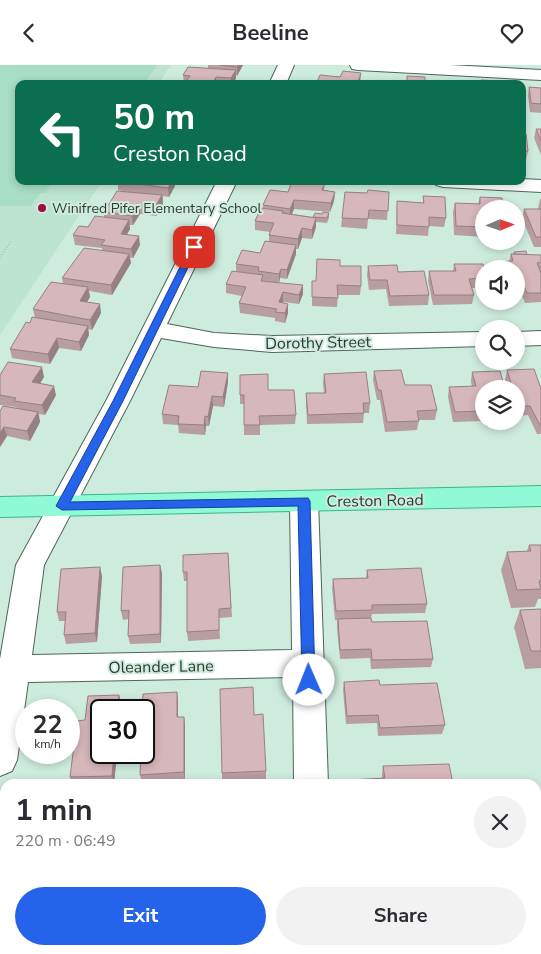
<!DOCTYPE html>
<meta charset="utf-8">
<style>
:root{--surface:#fff;--page:#f2f2f3;--text:#2b2b33;--muted:#7c7c81;--accent:#2563eb}
body{margin:0;font-family:"Nunito Sans",sans-serif;background:var(--page);color:var(--text);height:100vh;display:flex;flex-direction:column;font-size:19px;white-space:nowrap}
*{box-sizing:border-box;margin:0}
p{font-size:16px;color:var(--muted)}
.icon{flex:none;width:28px;height:28px;fill:none;stroke:currentColor;stroke-width:2;stroke-linecap:round;stroke-linejoin:round}
.map{position:relative;flex:1;overflow:hidden}
.sheet{position:absolute;left:0px;top:714px;width:541px;height:176px;display:flex;flex-direction:column;background:var(--surface);border-radius:15px 15px 0 0;box-shadow:0 2px 8px #0003}
.sheet>*{flex:none}
.guide{position:absolute;left:15px;top:15px;width:511px;height:105px;border-radius:10px;box-shadow:0 2px 8px #0003;background:#0b6e4f;color:#fff;overflow:hidden}
.needle{width:32px;rotate:88deg}
.controls{position:absolute;left:475px;top:135px;display:grid;gap:10px}
.controls a{display:grid;place-items:center;width:50px;height:50px;border-radius:50%;background:var(--surface);box-shadow:0 2px 8px #0003;font-size:25px}
.speed{position:absolute;left:15px;top:634px;display:flex;gap:10px;font-size:25px;font-weight:700;text-align:center}
.speed>*{display:grid;place-content:center;width:65px;height:65px;border-radius:50%;background:var(--surface);box-shadow:0 2px 8px #0003;line-height:1}
.speed small{font-size:12px;font-weight:400}
.speed .limit{border:2px solid #111;border-radius:8px;background:#fff;color:#111}
.pin{position:absolute;display:grid;place-items:center;width:42px;height:42px;color:#fff;margin:-21px;border-radius:10px;box-shadow:0 2px 8px #0006}
.me{position:absolute;width:55px;margin:-28px;rotate:359deg;stroke-linejoin:round;filter:drop-shadow(0 0 4px #0008)}
.turn{display:flex;align-items:center;gap:18px;height:105px;padding:0 15px;font-size:22px}
.turn .icon{width:65px;height:65px;stroke-width:2.5}
.turn b{display:block;font-size:35px;line-height:42px}
.round{display:grid;place-items:center;flex:none;width:52px;height:52px;border-radius:26px;background:var(--page)}
.summary{display:flex;align-items:center;justify-content:space-between;height:85px;padding:0 15px}
h1{font-size:30px;font-weight:700;line-height:38px}
.cta{display:flex;gap:10px;margin-top:auto;padding:10px 15px}
.cta a{flex:1;height:58px;border-radius:30px;background:var(--accent);color:#fff;font-size:20px;font-weight:700;line-height:58px;text-align:center}
.cta a+a{background:var(--page);color:var(--text)}
header{display:flex;justify-content:space-between;align-items:center;height:65px;padding:0 15px;background:var(--surface);font-size:22px;font-weight:700}
.map>svg:first-child{display:block}
.built{fill:#bde3d1}
.green{fill:#a8dec5}
.lines{fill:none;stroke-linecap:round;stroke-linejoin:round}
.minor-casing{stroke:#4c665a;stroke-width:2}
.major-casing{stroke:#3db58b;stroke-width:2}
.path{stroke:#94aba0;stroke-width:2;stroke-dasharray:0.5 2.5;stroke-linecap:butt}
.minor{fill:#fff;fill-rule:evenodd}
.major{fill:#8ffad5;fill-rule:evenodd}
.wall{fill:#b89da1}
.shaded-wall{fill:#968083}
.building{fill:#d6b7bb;stroke:#968083}
.route{fill:#2563eb;stroke:#184099}
.poi-dot{fill:#a40b44;stroke:#ceecde;stroke-width:2}
.labels{text-anchor:middle;stroke-width:4;stroke-linejoin:round;paint-order:stroke}
.far-poi-label{font-size:14px;fill:#2f3b35;stroke:#ceecde;text-anchor:start}
.street-label{font-size:16px;fill:#2f3b35;stroke:#ceecde}
</style>
<header><svg class="icon" aria-label="back" viewBox="0 0 24 24"><path d="M15 5l-7 7 7 7"/></svg>Beeline<svg class="icon" aria-label="heart" viewBox="0 0 24 24"><path d="M12 20l-8-8c-3-5 5-10 8-4 3-6 11-1 8 4z"/></svg></header>
<div class="map">
<svg width="541" height="889" viewBox="0 0 541 889">
<rect width="100%" height="100%" fill="#ceecde"/>
<path class="built" d="M0 0H171L158 19H19V116H102L0 270Z"/>
<path class="green" d="M0 0H157L144 19H19V116H52L46 128H40L31 141H0Z"/>
<g class="lines">
<g class="minor-casing">
<g id="minor">
<path d="M278 0H294L286 19H269Z"/>
<path d="M350 0H450L541 5V15L358 5 352 4Z"/>
<path d="M522 114 541 115V127L443 122 436 120 433 116H522Z"/>
<path d="M217 116H237L167 259 214 268 272 271 484 267V281L272 287 214 282 161 273 130 336 44 500 32 590 292 585 290 436 294 429 304 426 314 429 318 436 328 719H294L293 612 28 617 17 695 12 706 0 711V594L16 500 106 336Z"/>
<path d="M541 266V280L516 281V267Z"/>
<path d="M289 885H327L326 889H288Z"/>
</g>
</g>
<g class="major-casing">
<path id="major" d="M541 421V441L0 452V432Z"/>
</g>
<path class="path" d="M0 192 12 175"/>
<use href="#minor" class="minor"/>
<use href="#major" class="major"/>
</g>
<g class="wall">
<path d="M208 0H243L237 11 236 10V13L233 19H179H184L183 10 208 3Z"/>
<path d="M529 22 541 23V48L530 47 528 31Z"/>
<path d="M536 64H541V90L534 73Z"/>
<path d="M522 69 528 86 526 95H522Z"/>
<path d="M114 116H174L175 121 169 132 163 131V139L156 151 140 149 133 160H129L130 164 127 169 140 180 133 193H130L131 198 112 230 89 226 90 232 87 237 101 248 92 265 88 264 89 270 81 286 59 283 50 299 12 293 10 284 30 258 35 253 33 244 63 218 62 213 102 185V183L75 180 73 170 104 152V147L128 127 118 125V120H115Z"/>
<path d="M325 118 324 125 335 127 334 136 330 147 294 144 292 149 313 152 322 149 329 148V153L327 158 316 157V162L312 174 302 173 298 184H296V189L287 214 280 213 279 218 303 220V229L299 239 283 237V238L288 248 285 258 275 256V253L240 248 239 238 242 231 226 228V219L236 206V199L260 188 269 176V170L270 167 255 165V156L263 143V140L288 127Z"/>
<path d="M389 127 387 155 368 154 367 164 341 162 342 153 367 128Z"/>
<path d="M423 131 446 153 444 162 429 161 428 171 396 169 397 136 423 138Z"/>
<path d="M480 132 484 144V172L454 170 453 147 455 138 478 139Z"/>
<path d="M540 134H541V182H534L522 153 524 144H538Z"/>
<path d="M514 187 527 190H541V237L525 238 520 225 516 226V204H493L494 197H509L511 189H513Z"/>
<path d="M454 199 484 204V223H472L474 230 472 239 433 240 428 216 429 206H453Z"/>
<path d="M340 201 361 221 360 230H338L337 242 312 241V216H316Z"/>
<path d="M368 201 398 207 429 230 428 240 389 241 386 224 369 225 367 210Z"/>
<path d="M507 305 541 321V369H537L528 350 519 351 516 341V324H508L505 315Z"/>
<path d="M374 306 405 320 437 345 435 355H419L417 365 385 367 380 335H377L373 315Z"/>
<path d="M472 307 484 324V356L453 357 448 332 449 322H472L471 316Z"/>
<path d="M324 309 370 338 369 348H364L363 358 307 359 306 338V328H324L323 318Z"/>
<path d="M0 310 44 312 40 318 56 330 45 350 39 349 40 357 30 376 7 371 0 382 3 341 17 343 16 342 0 340Z"/>
<path d="M240 310 268 325 296 350 295 359 260 360V370H244V339H240Z"/>
<path d="M228 317 224 342 213 341 209 361H206L205 370 179 368 178 360 163 359 162 349 198 322Z"/>
<path d="M484 356H504L502 362H486Z"/>
<path d="M529 480H541V534H538L535 542 511 543 501 505 507 487 527 486Z"/>
<path d="M228 488 232 552 219 553 220 574 188 576 187 567V516H184L183 507Z"/>
<path d="M160 500 162 509 161 578 130 579 128 571V554L123 555 121 546Z"/>
<path d="M367 505 427 539 425 548 372 549 371 553 372 557 433 594 431 602 371 604 370 593 340 594 337 563V555H335L332 523 333 514 366 513Z"/>
<path d="M102 511 97 577 66 579 64 570 65 556H59L57 547Z"/>
<path d="M541 544V603L525 604 514 562 520 545Z"/>
<path d="M344 617 380 620 445 660 442 669 378 671 377 658 346 659 343 625Z"/>
<path d="M177 627 178 636V652H184L185 660V715L142 718 140 710Z"/>
<path d="M119 630 121 638 120 645H101L117 688 114 719H72L70 712 85 655Z"/>
<path d="M254 650 266 706V714L222 716V708Z"/>
<path d="M383 701 453 719H348L349 715 382 714V709Z"/>
</g>
<g class="shaded-wall">
<path d="M238 0H243L237 11V2Z"/>
<path d="M236 5V13L233 19H231V13Z"/>
<path d="M361 8 360 19H357Z"/>
<path d="M216 12V19H212Z"/>
<path d="M172 116H174L175 121 169 132 168 123Z"/>
<path d="M335 127 334 136 330 147 331 138Z"/>
<path d="M162 130 163 139 156 151 155 142Z"/>
<path d="M294 135V144L290 153V144Z"/>
<path d="M139 140 140 149 133 160 132 151Z"/>
<path d="M316 153V162L312 174V165Z"/>
<path d="M129 155 130 164 122 178 121 169Z"/>
<path d="M302 163V173L298 184V174Z"/>
<path d="M139 171 140 180 133 193 131 184Z"/>
<path d="M296 180V189L287 214V205Z"/>
<path d="M129 189 131 198 112 230 111 220Z"/>
<path d="M281 204 280 213 279 218V209Z"/>
<path d="M303 220V229L299 239V230Z"/>
<path d="M88 222 90 232 82 245 80 236Z"/>
<path d="M283 227V237L279 247V237Z"/>
<path d="M100 239 101 248 92 265 90 255Z"/>
<path d="M288 239V248L285 258V248Z"/>
<path d="M88 261 89 270 81 286 79 277Z"/>
<path d="M57 273 59 283 50 299 48 289Z"/>
<path d="M42 302 44 312 35 327 32 317Z"/>
<path d="M228 308V317L224 342 223 332Z"/>
<path d="M54 321 56 330 45 350 42 340Z"/>
<path d="M212 331 213 341 209 361 208 352Z"/>
<path d="M38 347 40 357 30 376 27 366Z"/>
<path d="M205 351 206 361 205 370 204 360Z"/>
<path d="M4 362 7 371 0 382V368Z"/>
<path d="M160 500 162 509 161 578 160 569Z"/>
<path d="M100 502 102 511 97 577 95 568Z"/>
<path d="M177 627 178 636V660L177 652Z"/>
<path d="M119 630 121 638 120 645H117Z"/>
<path d="M184 652 185 660V715L184 707Z"/>
<path d="M114 688H117L114 719 112 711Z"/>
</g>
<g class="building">
<path d="M220 0H238L237 2Z"/>
<path d="M188 2 236 5 231 13 216 12 212 19H205L186 17 190 11 183 10Z"/>
<path d="M343 6 361 8 357 19H316L320 10 340 12Z"/>
<path d="M407 11 425 12V19H407Z"/>
<path d="M481 15 500 16V19H482Z"/>
<path d="M452 17 471 18V19H452Z"/>
<path d="M529 22 541 23V39L531 38Z"/>
<path d="M536 64H541V76Z"/>
<path d="M522 69H526L528 86H522Z"/>
<path d="M117 116H172L168 123Z"/>
<path d="M292 116H310L325 118 322 125 335 127 331 138 294 135 290 144 263 140 270 125 288 127Z"/>
<path d="M368 125 389 127 388 146 369 145 368 154 342 153 345 127 367 128Z"/>
<path d="M117 126 162 130 155 142 139 140 132 151 104 147Z"/>
<path d="M423 131 445 132 446 153 429 152V162L397 160V136L424 138Z"/>
<path d="M480 132 502 133 503 144H484V162L456 161 455 138 480 139Z"/>
<path d="M261 143 283 146 282 148 316 153 312 165 302 163 298 174 269 170 274 158 255 156Z"/>
<path d="M524 144H541V172H536Z"/>
<path d="M323 147 329 148 327 153 313 152 315 148 322 149Z"/>
<path d="M95 151 129 155 121 169 139 171 131 184 101 180 105 175 73 170 79 161 88 162Z"/>
<path d="M265 176 296 180 287 205 281 204 279 209 258 206 259 202 236 199 242 185 260 188Z"/>
<path d="M84 183 129 189 111 220 62 213Z"/>
<path d="M526 186 527 190 515 189 514 187Z"/>
<path d="M511 189 541 190V197L537 198 541 208V228H527L522 216H516V204H496L494 197 513 196Z"/>
<path d="M317 194 340 195V201H361V221L337 220 338 233 312 232V216H316Z"/>
<path d="M454 199H483L484 204V213L469 214 474 230H434L429 206H456Z"/>
<path d="M397 200 398 207 424 206 429 230 390 231 387 215H370L368 201Z"/>
<path d="M232 206 263 210 261 216 303 220 299 230 283 227 279 237 288 239 285 248 275 247 277 244 239 238 246 222 226 219Z"/>
<path d="M51 217 88 222 80 236 100 239 90 255 33 244Z"/>
<path d="M32 252 88 261 79 277 57 273 48 289 10 284 26 257 30 258Z"/>
<path d="M8 297 42 302 32 317 54 321 42 340 14 336 16 333 0 330V310Z"/>
<path d="M534 304 540 321H541V360H540L530 341H522L518 329 516 330V324H513L507 305Z"/>
<path d="M401 305 405 320H431L437 345 417 346 419 356 387 357 381 325H378L374 306Z"/>
<path d="M201 306 228 308 223 332 212 331 208 352 205 351 204 360 178 359 179 351 162 349 169 320 198 322Z"/>
<path d="M500 306 505 324H484V346L455 347 449 322 476 321 472 307Z"/>
<path d="M366 307 370 338H363L364 348 308 350 306 328H326L324 309Z"/>
<path d="M268 309V325H294L296 350 259 351 260 360H244V330H240V310Z"/>
<path d="M3 341 38 347 27 366 4 362 0 368V346Z"/>
<path d="M529 480H541V516H539L541 524 517 525 507 487 531 486Z"/>
<path d="M228 488 231 543 219 544V565L187 567V507H183V490Z"/>
<path d="M160 500V569L128 571 129 545 121 546 123 502Z"/>
<path d="M100 502 95 568 64 570 66 547H57L61 504Z"/>
<path d="M421 503 427 539 372 540V545L336 546 333 514 368 513 367 505Z"/>
<path d="M541 544V586H531L520 545Z"/>
<path d="M371 553 372 557 427 556 433 594 372 595 371 584 340 585 338 554Z"/>
<path d="M379 615 380 620 437 618 445 660 380 663 378 650 347 651 344 617Z"/>
<path d="M253 622 254 650 263 649 266 706 222 708 220 624Z"/>
<path d="M177 627V652H184V707L140 710 141 688H144V645H142L143 629Z"/>
<path d="M119 630 117 645H101V688H114L112 711 70 712 77 656 85 655 88 631Z"/>
<path d="M449 699 453 719H349V715L385 713 383 701Z"/>
<path d="M401 885H474L475 889H367L366 887 401 886Z"/>
</g>
<path class="route" d="M191 180 198 182 123 336 70 437 308 433 310 436 315 615 313 619 309 621 304 619 302 615 298 441 62 445 56 441 113 336Z"/>
<circle class="poi-dot" cx="42" cy="143" r="5"/>
<g class="labels">
<g class="far-poi-label">
<text x="52" y="148">Winifred Pifer Elementary School</text>
</g>
<g class="street-label">
<text transform="translate(318 277) rotate(-1)" y="6">Dorothy Street</text>
<text transform="translate(375 435) rotate(-1)" y="6">Creston Road</text>
<text transform="translate(161 601) rotate(-1)" y="6">Oleander Lane</text>
</g>
</g>
</svg>
<div class="controls">
<a><svg class="needle" viewBox="-14 -14 28 28"><path d="M0-13l5 13h-10z" fill="#e53935"/><path d="M0 13l5-13h-10z" fill="#7c7c81"/></svg></a>
<a><svg class="icon" aria-label="sound" viewBox="0 0 24 24"><path d="M4 9h4l5-4v14l-5-4H4zM17 9q2 3 0 6"/></svg></a>
<a><svg class="icon" aria-label="search" viewBox="0 0 24 24"><circle cx="10" cy="10" r="6"/><path d="M15 15l6 6"/></svg></a>
<a><svg class="icon" aria-label="layers" viewBox="0 0 24 24"><path d="M12 4l9 5-9 5-9-5zM3 14l9 5 9-5"/></svg></a>
</div>
<div class="speed"><div>22<small>km/h</small></div><div class="limit">30</div></div>
<div class="pin" style="left:194px;top:182px;background:#d93025"><svg class="icon" aria-label="arrive" viewBox="0 0 24 24"><path d="M6 21V4h12l-3 4 3 4H6"/></svg></div>
<svg class="me" style="left:309px;top:615px" viewBox="-20 -20 40 40"><circle r="19" fill="#fff"/><path d="M0-13L10 11 0 6-10 11z" fill="#2563eb"/></svg>
<div class="guide">
<div class="turn"><svg class="icon" aria-label="left" viewBox="0 0 24 24"><path d="M17 20v-9H6M10 6l-5 5 5 5"/></svg><div><b>50 m</b>Creston Road</div></div>
</div>
<section class="sheet">
<div class="summary"><div><h1>1 min</h1><p>220 m · 06:49</p></div><a class="round"><svg class="icon" aria-label="close" viewBox="0 0 24 24"><path d="M6 6l12 12M18 6L6 18"/></svg></a></div>
<div class="cta"><a>Exit</a><a>Share</a></div>
</section>
</div>
